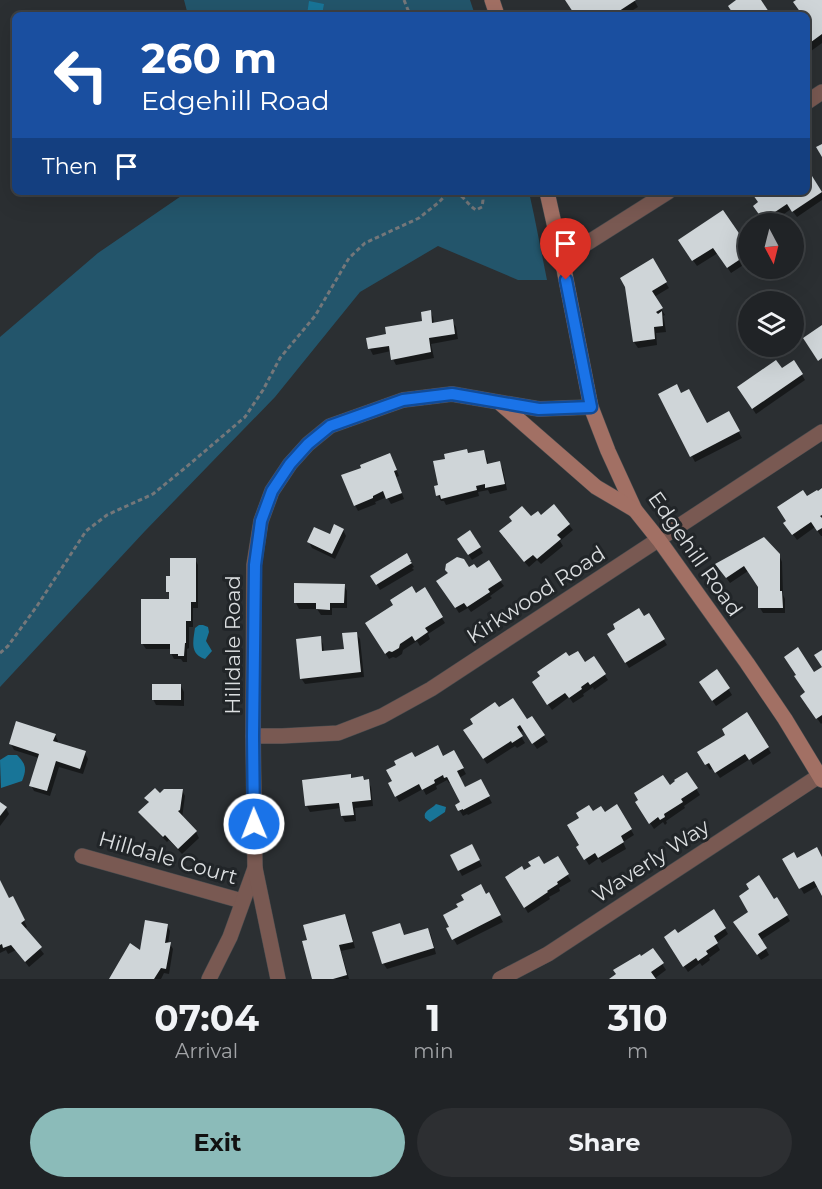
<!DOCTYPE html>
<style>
:root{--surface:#202326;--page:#2d2f32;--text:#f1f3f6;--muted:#a2a4a7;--line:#3d4043;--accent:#8bbbb9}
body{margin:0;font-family:Montserrat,sans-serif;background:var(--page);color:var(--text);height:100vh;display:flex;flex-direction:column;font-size:22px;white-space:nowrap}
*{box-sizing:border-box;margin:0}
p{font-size:20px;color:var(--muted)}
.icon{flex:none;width:33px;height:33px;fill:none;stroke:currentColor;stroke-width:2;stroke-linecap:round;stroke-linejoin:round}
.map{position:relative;height:979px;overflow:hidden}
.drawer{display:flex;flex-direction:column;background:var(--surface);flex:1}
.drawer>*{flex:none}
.hud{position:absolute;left:12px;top:12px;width:798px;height:183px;border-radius:9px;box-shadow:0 6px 24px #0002,0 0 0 2px var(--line);background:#1a4fa0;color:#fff;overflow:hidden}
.needle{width:39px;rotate:173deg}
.controls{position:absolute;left:738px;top:213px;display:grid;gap:12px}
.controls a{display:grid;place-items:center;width:66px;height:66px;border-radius:50%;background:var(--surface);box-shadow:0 6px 24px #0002,0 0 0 2px var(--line);font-size:30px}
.pin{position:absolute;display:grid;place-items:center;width:51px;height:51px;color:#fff;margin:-62px -26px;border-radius:50% 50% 50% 0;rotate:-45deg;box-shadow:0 0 6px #0007}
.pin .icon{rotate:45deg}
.me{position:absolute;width:66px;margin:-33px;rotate:359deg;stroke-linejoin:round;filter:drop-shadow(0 0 4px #0008)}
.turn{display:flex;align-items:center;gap:21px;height:126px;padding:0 30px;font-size:27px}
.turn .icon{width:78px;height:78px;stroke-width:2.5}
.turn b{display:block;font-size:42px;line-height:51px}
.then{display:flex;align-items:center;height:57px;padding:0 30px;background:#0003;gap:12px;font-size:22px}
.eta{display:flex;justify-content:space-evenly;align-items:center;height:102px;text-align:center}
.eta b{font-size:36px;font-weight:700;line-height:42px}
.primary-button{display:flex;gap:12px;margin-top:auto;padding:12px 30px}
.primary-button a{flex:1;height:69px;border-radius:36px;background:var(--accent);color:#111;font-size:24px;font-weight:700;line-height:69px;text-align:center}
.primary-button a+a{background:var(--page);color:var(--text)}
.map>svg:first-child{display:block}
.green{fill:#23556b}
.water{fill:#187598}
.shadow{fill:#0007}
.building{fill:#cfd5d8}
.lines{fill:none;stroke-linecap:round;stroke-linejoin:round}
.street-casing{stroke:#474b4e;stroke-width:16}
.secondary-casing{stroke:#474b4e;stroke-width:16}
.path{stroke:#74777a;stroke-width:3;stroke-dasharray:4.5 3;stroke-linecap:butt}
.street{stroke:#795952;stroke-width:15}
.secondary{stroke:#a27064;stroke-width:15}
.route-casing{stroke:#114b97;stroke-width:15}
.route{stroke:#1a73e8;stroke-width:10}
.labels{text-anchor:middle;stroke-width:6;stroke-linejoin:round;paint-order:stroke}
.street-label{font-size:21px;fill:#dbdee0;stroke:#212528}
</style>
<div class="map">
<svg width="822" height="979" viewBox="0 0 822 979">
<rect width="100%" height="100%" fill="#2b2f32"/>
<g class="green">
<path d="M184 0H470L475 15H188Z"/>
<path d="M187 192H529L534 215 547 280H518L438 246 360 292 275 397 145 531 0 687V337L98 253Z"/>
</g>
<g class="water">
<path d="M309 1 324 4 322 15H307Z"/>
<path d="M199 625H203L208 627 209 632 206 641 212 651 205 659C190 654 193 642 195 628Z"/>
<path d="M8 755H17C26 764 27 769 22 781L1 788 0 760Z"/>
<path d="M436 804 446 807 445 812 430 822 425 818C423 810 431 810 436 804Z"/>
</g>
<g class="shadow">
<path d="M566 0H634L638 7 625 15H576Z"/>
<path d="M799 0H822V43L811 51 807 45V15H801Z"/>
<path d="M807 170 822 193V200L797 217 791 209 770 224H766L759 212 807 192Z"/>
<path d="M748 238V262L731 273 718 253 697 266 683 246 743 242Z"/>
<path d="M652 261 669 288 654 297 665 315 663 316 664 319 666 332 656 333 657 345 638 348 634 342Z"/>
<path d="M760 268H774L764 275Z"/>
<path d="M430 311 433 317 434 324 452 321 456 327 458 339 431 344 434 358 396 365 393 359 391 351 373 355 370 349 388 335 424 322Z"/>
<path d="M781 370 802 375 805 380 756 414 742 393Z"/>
<path d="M681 394 706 424 728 413 742 438 695 462 660 395Z"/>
<path d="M483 452 487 458 488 465 499 463 503 469 507 490 490 494 488 490 478 492 479 496 446 505 444 501H441L438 496 440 486 469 455Z"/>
<path d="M393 461 399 476 396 477 404 499 391 504 387 497 375 502 376 504 358 511 355 505Z"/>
<path d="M822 490V536H821L815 527 797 540 789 529 807 498Z"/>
<path d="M541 517 569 525 573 530 560 541 563 546 541 564 537 560 529 567 504 538 531 519Z"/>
<path d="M343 530 346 536 335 559 312 548 309 542 330 536Z"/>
<path d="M470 532 483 553 472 560 459 539Z"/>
<path d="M406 555 414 567 412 568 414 570 380 590 372 576Z"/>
<path d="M779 555 782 562 783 595 785 599V613H763L760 608V587L748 571 730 583 717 565Z"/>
<path d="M195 559 198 565V608H193V627H189V648L187 649V662H183L181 659H174L171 653V649H146L142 643 170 601V596L168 591Z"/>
<path d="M469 569 500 581 504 586 490 596 492 598 471 612 468 608 459 613 442 587 449 574Z"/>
<path d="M344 585 347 591V608H332V615H321L317 609H299L296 603Z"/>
<path d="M424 590 445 623 428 634 430 639 420 646 417 641 403 650 402 654 396 658 393 657 389 659 367 623Z"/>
<path d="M649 615 667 645 629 668 609 634Z"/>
<path d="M356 634 360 639 364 677 305 684 301 678 320 638 323 644 324 652 345 650Z"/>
<path d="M585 664 604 674 608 680 594 690 593 687 583 694 584 696 573 703 569 697 552 710 537 688Z"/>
<path d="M822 668V723L821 724 806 702V693L814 674Z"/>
<path d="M717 671 732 695 716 706 704 688Z"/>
<path d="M181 686 184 692V706L156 705 153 699Z"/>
<path d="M747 714 771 753 753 765 750 759 720 778 713 768 710 770 699 753 727 735Z"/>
<path d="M532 718 548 742 537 749 524 730 519 733 525 743 517 748 515 746 487 764 469 737 526 721Z"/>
<path d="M55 735 58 741 57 744 85 753 88 759 83 774 59 767 50 796 34 791 31 785 39 758 14 750 11 744Z"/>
<path d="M454 752 466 774 459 778 465 789 480 781 492 803 468 815 467 814 463 816 457 806 462 803 451 782 449 783 447 780 436 786 437 789 426 795 423 789 399 802 390 784 414 759 443 757Z"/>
<path d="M687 774 700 795 684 806 685 808 666 821 667 823 665 825 663 822 654 829 640 808Z"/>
<path d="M350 776 352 779 368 781 371 787 373 806 355 808 356 821 345 822 342 816 341 808 310 812 307 806 304 781Z"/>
<path d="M182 790 185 796 182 818 196 832 199 838 182 854 169 840 167 842 144 818 140 812 150 803 146 798Z"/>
<path d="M0 804 6 808 9 814 0 826Z"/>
<path d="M617 806 634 835 623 842 626 849 602 863 599 858 589 865 578 847 581 845 592 813 604 814Z"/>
<path d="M471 846 482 866 462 876 452 856Z"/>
<path d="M557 858 571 881 559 888 560 891 549 897 550 899 528 913 507 878 544 866Z"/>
<path d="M784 859 822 860V893L818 886 804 894Z"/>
<path d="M0 883 9 899 13 898 27 927 24 929 44 954 29 967 16 950 8 954 6 950 0 953Z"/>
<path d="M488 894 503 922 457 945 448 929Z"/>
<path d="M777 899 790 921 761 940 769 955 761 960 735 922 750 912Z"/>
<path d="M345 915 348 921 355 948 341 951 349 979H314Z"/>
<path d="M167 925 170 931 168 944H170L173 949 169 974 164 973 161 979H111L141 952Z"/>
<path d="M428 929 431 935 436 954 387 969 383 963 404 937Z"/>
<path d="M725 929 728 934 716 943 720 950 709 958 710 960 702 966 700 963 688 972 672 948 678 936Z"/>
<path d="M653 950 666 970 654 979H611Z"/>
</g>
<g class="building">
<path d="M565 0H636L613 15H575Z"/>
<path d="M736 0H761L771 15H734L728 6Z"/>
<path d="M796 0H822V34L807 45V15H799L801 13 793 2Z"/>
<path d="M822 144V157L816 147Z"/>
<path d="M807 168 822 192 792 212 787 204 763 220 753 206 758 202 751 192H807Z"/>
<path d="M723 210 743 239 748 236V254L727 268 713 248 692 261 678 240Z"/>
<path d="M653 258 667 282 652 291 663 308 656 312 658 314 662 311 663 326 654 327 655 339 633 342 625 287 620 278Z"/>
<path d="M431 310 432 323 453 319 455 334 429 338 431 352 391 360 389 346 368 349 366 338 386 334 385 327 422 321 421 312Z"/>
<path d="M822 325V358L818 361 803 338Z"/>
<path d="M776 360 782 368 794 360 803 374 752 409 737 387Z"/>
<path d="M677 384 681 393 689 389 707 423 729 411 740 431 690 457 658 394Z"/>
<path d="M467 449 468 453 484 450 487 464 500 461 505 484 485 488V484L476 486 477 490 441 499 440 495 436 496 434 486 438 485 433 461 445 459 444 454Z"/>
<path d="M390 453 397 470 394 471 402 493 386 499 383 491 373 496V498L354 506 341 475 361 468 360 465Z"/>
<path d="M822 488V515L820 516 822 518V528L817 531 811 522 792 535 783 523 786 521 777 507 803 490 807 496 817 490 818 491Z"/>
<path d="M554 504 570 524 557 535 561 539 537 559 533 555 524 562 499 531 512 521 509 517 522 506 531 516 538 511 541 515Z"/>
<path d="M334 524 344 529 332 554 307 542 314 527 330 534Z"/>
<path d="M470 530 481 547 468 555 457 539Z"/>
<path d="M764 537 780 554V591H782L783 608H758V587L744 566 726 578 715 564Z"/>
<path d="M407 553 411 561H410L412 563 376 585 370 576Z"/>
<path d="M457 557 464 559 469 567 474 564 477 568 489 560 502 580 488 589 490 592 467 607 464 603 455 608 436 581 448 573 445 570 446 564Z"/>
<path d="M170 558H196V602H191V621H186V643H185L184 656H178V654H170V644H141V599H169V592H166V576H170Z"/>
<path d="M294 583 345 584 344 603H330V610L316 609V603H294Z"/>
<path d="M412 586 416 593 425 587 443 617 425 628 428 632 415 641 412 636 400 644 399 648 392 652 389 651 385 654 365 623 393 605 390 600Z"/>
<path d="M639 608 644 616 649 613 665 639 625 663 607 634 615 629 613 624Z"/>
<path d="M357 632 361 672 300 679 296 639 321 636 322 651 344 649 342 633Z"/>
<path d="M798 647 814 672 822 667 814 655 822 650V715L816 719 800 696 805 692 794 676 796 675 784 657Z"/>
<path d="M578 651 585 662 594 656 606 674 590 685 588 682 581 687 582 689 569 698 565 693 547 705 532 682 540 676 537 672 566 652 569 656Z"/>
<path d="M717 669 730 688 712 701 699 682Z"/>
<rect x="152" y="684" width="29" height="16"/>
<path d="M513 698 527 719 532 716 545 735 532 744 520 725 517 727 523 736 512 743 511 741 483 759 463 730 473 724 470 719 495 702 499 707Z"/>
<path d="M747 712 769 747 749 760 745 754 715 773 709 763 705 765 697 752 725 735 722 729Z"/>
<path d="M16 721 56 734 53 741 86 751 80 769 56 761 47 791 29 786 39 754 9 744Z"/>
<path d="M438 745 443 756 454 750 464 768 457 771 465 787 481 779 490 796 463 810V809L458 811 455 805 460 802 447 777 444 778 443 775 434 780 435 783 422 790 419 784 395 797 388 783 392 781 386 770 396 765 394 761 412 752 415 757Z"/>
<path d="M687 772 698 788 681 799 683 802 664 814 665 817 660 820 658 817 649 824 635 802 638 800 634 793 663 775 670 785 675 781 674 780Z"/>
<path d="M351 774V778L363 776 364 780 369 779 371 800 352 802 354 815 341 816 339 803 305 806 302 780Z"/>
<path d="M155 788 160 793 164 789H183L180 810 178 811 197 831 178 849 165 835 163 837 138 812 149 802 144 798Z"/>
<path d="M0 802 7 807 0 816Z"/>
<path d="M617 804 632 829 621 836 624 842 598 858 595 853 584 860 576 847 579 845 567 825 579 818 576 813 589 805 593 811 601 806 605 812Z"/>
<path d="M472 844 480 860 458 871 450 855Z"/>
<path d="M817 847 822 857V896L814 881 799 889 782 859 794 852 797 858Z"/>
<path d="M539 856 544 864 558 856 569 874 557 882 558 884 547 891 548 892 524 908 505 877 522 866 524 870 531 866 528 862Z"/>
<path d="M759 875 774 899 777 897 788 915 758 934 767 948 757 955 733 922 748 912 739 896 749 889 746 884Z"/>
<path d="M0 880 9 898 13 896 25 920 21 923 42 947 25 962 11 945 3 948 2 944 0 945Z"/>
<path d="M481 884 486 894 489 892 501 915 452 940 446 928 449 927 443 915 458 907 456 904 464 900 461 895Z"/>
<path d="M714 909 726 928 714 936 718 943 706 951 708 954 698 961 696 958 683 967 664 937 675 929 678 933Z"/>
<path d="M345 914 353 942 339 945 347 975 333 979H312L302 941 307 940 303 925Z"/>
<path d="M145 920 168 924 165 943 171 942 166 969 161 968 154 979H109L130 943 140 950Z"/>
<path d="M400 923 404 935 428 928 434 948 382 964 372 932Z"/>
<path d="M653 948 664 963 651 972 656 979H609L616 974 613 970 640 954 641 956Z"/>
</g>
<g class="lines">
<g class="street-casing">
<g id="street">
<path d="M807 102 822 92"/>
<path d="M562 259 668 192"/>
<path d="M253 736H282L338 733 382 716 431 689 822 432"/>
<path d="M82 856 242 901"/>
<path d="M209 979 230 937 255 868"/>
<path d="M278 979 255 868 253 736 254 565 261 521 272 491 290 464 308 444 330 426 403 400 452 394 539 409 591 407"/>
<path d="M500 979 548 954 822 774"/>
</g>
</g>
<g class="secondary-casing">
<g id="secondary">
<path d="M492 0 497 15"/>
<path d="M547 192 562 259 591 407 608 451 635 510 659 540 747 663 785 719 822 780"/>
<path d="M501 404 596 487 635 510"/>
</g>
</g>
<g class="path">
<path d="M404 0 410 15"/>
<path d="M455 192C463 195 468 205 476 210L482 207 483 200 482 192"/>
<path d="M0 653 8 646 37 606 86 531 107 515 153 494 185 468 245 417 263 390 280 358 315 316 349 258 365 243 419 218 438 203 449 192"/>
</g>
<use href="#street" class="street"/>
<use href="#secondary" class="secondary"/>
</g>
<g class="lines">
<g class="route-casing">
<path id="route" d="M254 824 253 736 255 565 261 521 272 491 290 464 308 444 330 426 403 400 452 394 539 409 591 407 566 280"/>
</g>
<use href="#route" class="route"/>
</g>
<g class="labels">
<g class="street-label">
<text transform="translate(695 554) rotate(55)" y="7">Edgehill Road</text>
<text transform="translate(536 595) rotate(-33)" y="7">Kirkwood Road</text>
<text transform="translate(233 645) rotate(-90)" y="7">Hilldale Road</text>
<text transform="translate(168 858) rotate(16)" y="7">Hilldale Court</text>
<text transform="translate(651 861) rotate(-33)" y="7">Waverly Way</text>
</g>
</g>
</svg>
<div class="controls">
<a><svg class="needle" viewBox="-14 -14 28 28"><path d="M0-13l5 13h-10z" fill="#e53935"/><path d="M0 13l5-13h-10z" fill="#a2a4a7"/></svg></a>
<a><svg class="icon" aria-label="layers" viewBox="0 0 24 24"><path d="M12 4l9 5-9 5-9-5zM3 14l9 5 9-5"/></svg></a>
</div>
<div class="pin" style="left:566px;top:280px;background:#d93025"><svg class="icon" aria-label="arrive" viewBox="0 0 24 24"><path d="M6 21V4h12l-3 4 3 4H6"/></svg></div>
<svg class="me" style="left:254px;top:824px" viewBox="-20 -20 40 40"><circle r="17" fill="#1a73e8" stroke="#fff" stroke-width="3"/><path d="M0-11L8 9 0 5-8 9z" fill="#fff"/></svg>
<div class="hud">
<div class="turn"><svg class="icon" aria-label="left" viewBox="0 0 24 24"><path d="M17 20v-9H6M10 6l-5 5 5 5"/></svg><div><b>260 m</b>Edgehill Road</div></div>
<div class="then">Then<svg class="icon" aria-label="arrive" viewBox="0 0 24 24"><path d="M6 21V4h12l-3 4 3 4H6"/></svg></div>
</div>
</div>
<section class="drawer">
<div class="eta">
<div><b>07:04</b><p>Arrival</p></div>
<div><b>1</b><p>min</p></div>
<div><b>310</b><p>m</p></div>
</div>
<div class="primary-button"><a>Exit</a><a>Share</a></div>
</section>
